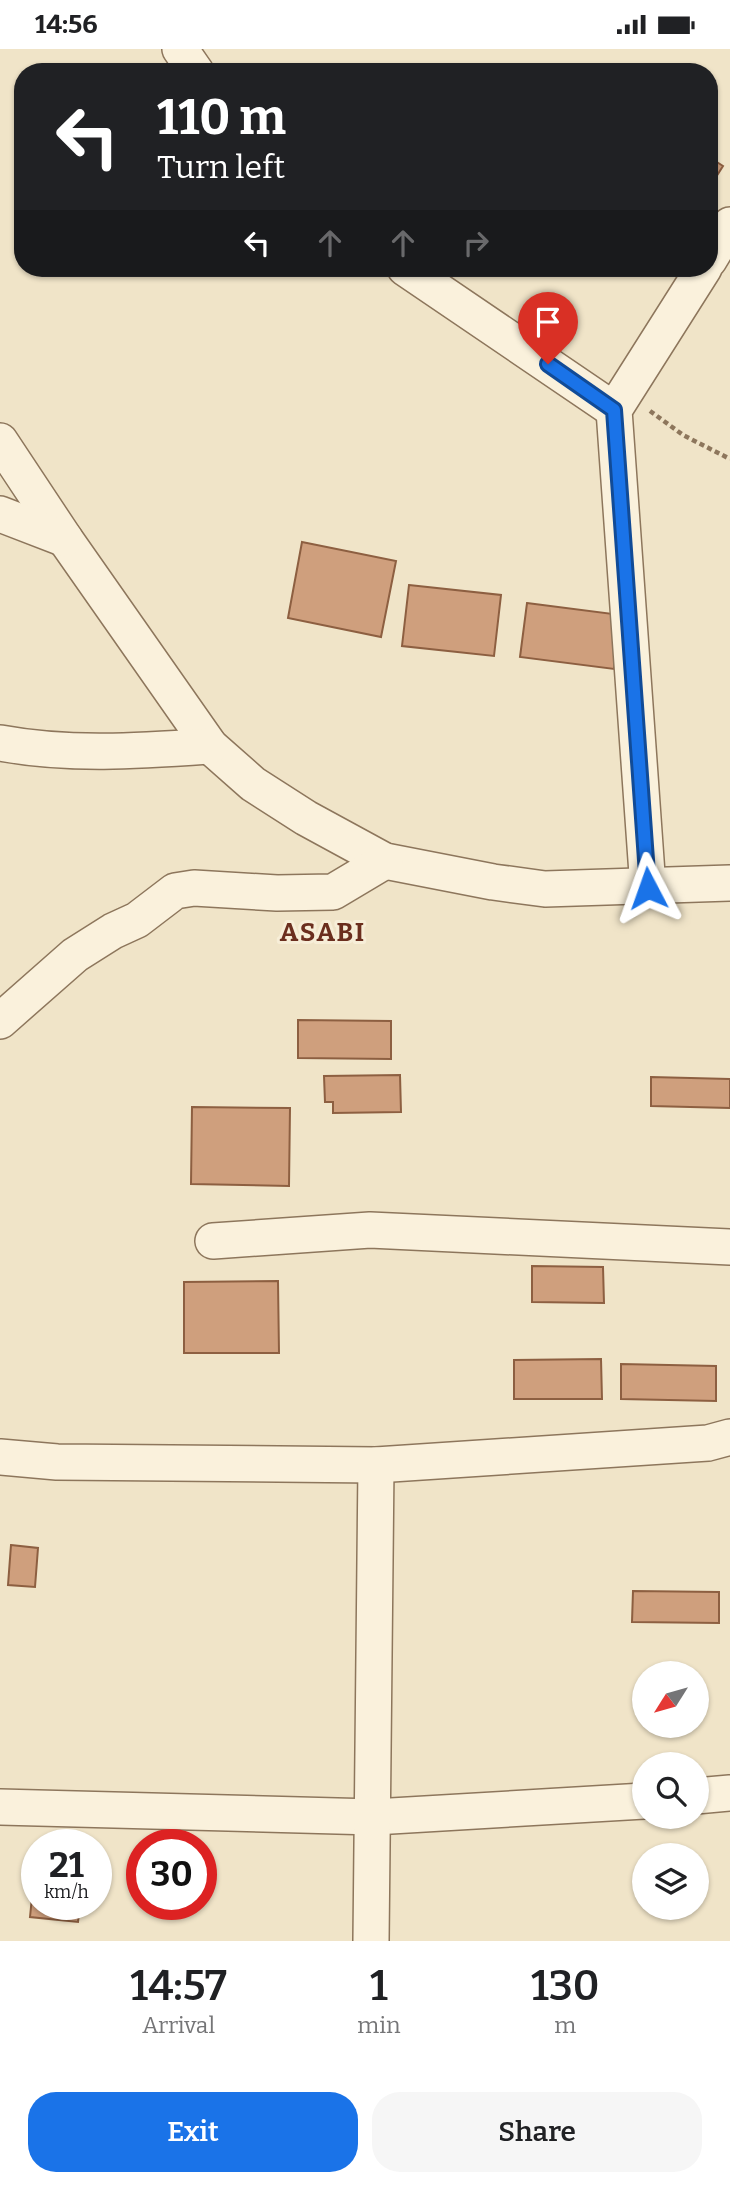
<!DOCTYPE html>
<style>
:root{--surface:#fff;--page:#f6f6f6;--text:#202124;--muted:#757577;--accent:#1a73e8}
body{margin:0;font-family:Bitter,serif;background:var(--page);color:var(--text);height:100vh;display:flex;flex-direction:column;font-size:26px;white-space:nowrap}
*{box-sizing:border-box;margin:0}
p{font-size:23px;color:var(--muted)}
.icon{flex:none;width:38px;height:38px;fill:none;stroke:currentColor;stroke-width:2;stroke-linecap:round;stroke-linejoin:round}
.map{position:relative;height:1892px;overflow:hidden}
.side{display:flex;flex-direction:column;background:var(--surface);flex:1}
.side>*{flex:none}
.top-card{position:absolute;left:14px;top:14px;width:704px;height:214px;border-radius:28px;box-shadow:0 2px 5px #0004;background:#202124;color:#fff;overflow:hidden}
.needle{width:46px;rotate:233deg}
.fabs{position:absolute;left:632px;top:1612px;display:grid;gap:14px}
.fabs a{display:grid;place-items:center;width:77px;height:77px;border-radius:50%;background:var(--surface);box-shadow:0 2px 5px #0004;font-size:35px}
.speed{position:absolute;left:21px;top:1780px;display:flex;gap:14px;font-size:35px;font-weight:700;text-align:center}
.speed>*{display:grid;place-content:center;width:91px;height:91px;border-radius:50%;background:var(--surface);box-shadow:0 2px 5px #0004;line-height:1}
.speed small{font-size:18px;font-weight:400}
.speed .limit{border:10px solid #d22;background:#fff;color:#111}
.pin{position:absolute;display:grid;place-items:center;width:60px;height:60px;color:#fff;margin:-72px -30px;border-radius:50% 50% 50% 0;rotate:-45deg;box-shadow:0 0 7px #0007}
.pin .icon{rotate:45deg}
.me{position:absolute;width:77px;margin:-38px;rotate:356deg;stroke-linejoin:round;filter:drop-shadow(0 0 5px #0008)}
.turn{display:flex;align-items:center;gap:24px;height:147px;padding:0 28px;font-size:32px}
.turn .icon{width:91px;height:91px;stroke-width:2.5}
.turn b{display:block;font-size:49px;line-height:60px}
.lanes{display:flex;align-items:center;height:66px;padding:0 28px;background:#0003;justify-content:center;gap:35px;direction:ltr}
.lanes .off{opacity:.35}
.eta{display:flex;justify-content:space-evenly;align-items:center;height:119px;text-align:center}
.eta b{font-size:42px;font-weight:600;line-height:49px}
.action{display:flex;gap:14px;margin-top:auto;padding:14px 28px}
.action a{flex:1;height:80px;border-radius:28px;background:var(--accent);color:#fff;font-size:28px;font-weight:600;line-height:80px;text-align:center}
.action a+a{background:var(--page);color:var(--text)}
.status{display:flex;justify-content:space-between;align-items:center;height:49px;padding:0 35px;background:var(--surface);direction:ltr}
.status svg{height:19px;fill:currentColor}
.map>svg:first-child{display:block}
.building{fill:#cf9f7d;stroke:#8d5f41;stroke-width:2}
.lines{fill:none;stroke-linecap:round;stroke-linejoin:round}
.street-casing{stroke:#8d765c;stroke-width:38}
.path{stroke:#8d765c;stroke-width:4.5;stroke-dasharray:5 3.5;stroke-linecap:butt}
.street{stroke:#faf1dc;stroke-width:35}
.route-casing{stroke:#114b97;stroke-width:18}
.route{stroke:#1a73e8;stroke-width:12}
.labels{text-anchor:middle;stroke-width:6;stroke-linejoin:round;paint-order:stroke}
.district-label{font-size:26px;font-weight:bold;letter-spacing:2px;fill:#6b2e1e;stroke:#f7eed8}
</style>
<div class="status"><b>14:56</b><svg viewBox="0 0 49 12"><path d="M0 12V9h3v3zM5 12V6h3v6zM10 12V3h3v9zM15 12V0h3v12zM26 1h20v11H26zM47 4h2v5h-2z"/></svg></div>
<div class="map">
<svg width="730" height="1892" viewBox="0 0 730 1892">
<rect width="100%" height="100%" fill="#f0e4c8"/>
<g class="building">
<path d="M709 108 723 117 709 139Z"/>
<path d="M302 493 396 512 381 588 288 569Z"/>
<path d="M409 536 501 546 494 607 402 597Z"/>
<path d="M527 554 621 566 614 620 520 608Z"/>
<path d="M298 971 391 972V1010L298 1009Z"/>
<path d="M400 1026 401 1063 333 1064V1053H325L324 1027Z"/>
<path d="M651 1028 730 1030V1059L651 1057Z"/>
<path d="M192 1058 290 1059 289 1137 191 1135Z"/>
<path d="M532 1217 603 1218 604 1254 532 1253Z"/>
<path d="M278 1232 279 1304H184V1233Z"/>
<path d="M601 1310 602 1350H514V1311Z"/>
<path d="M621 1315 716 1317V1352L621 1350Z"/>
<path d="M11 1496 38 1499 35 1538 8 1536Z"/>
<path d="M633 1542 719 1543V1574L632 1573Z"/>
<path d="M36 1808 37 1855H80L78 1873 30 1868Z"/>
</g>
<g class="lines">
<g class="street-casing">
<g id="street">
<path d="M180 0 196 23"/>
<path d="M709 211 730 176"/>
<path d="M405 219 614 361"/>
<path d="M0 392 65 490 210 697 253 735 306 769 385 812 493 833 545 840 730 834"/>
<path d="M0 465 65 490"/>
<path d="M0 694C70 707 139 702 210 697"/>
<path d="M648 839 614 361 704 219"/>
<path d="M0 972 75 906 113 882 137 871 175 842 194 839 277 844 333 843 385 812"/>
<path d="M213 1192 370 1181 730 1198"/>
<path d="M0 1408 57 1413 376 1416 708 1394 730 1388"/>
<path d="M696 1747 730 1744"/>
<path d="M0 1758 374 1768 644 1752"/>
<path d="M371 1892 376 1416"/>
</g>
</g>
<path class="path" d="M650 362 683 386 730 410"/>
<use href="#street" class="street"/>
</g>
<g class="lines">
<g class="route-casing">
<path id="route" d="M548 315 614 361 648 839"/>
</g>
<use href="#route" class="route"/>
</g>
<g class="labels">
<g class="district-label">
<text x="323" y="892">ASABI</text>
</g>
</g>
</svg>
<div class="fabs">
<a><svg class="needle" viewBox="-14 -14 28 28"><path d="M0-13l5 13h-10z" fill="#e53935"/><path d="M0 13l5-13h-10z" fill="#757577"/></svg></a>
<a><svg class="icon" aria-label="search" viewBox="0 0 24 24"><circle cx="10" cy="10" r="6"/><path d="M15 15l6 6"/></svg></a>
<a><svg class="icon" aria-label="layers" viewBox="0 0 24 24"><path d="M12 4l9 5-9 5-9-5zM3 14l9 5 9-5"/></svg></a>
</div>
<div class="speed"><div>21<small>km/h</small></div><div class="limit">30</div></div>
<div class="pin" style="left:548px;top:315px;background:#d93025"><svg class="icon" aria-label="arrive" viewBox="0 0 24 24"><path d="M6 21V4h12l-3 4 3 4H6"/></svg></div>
<svg class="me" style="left:648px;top:839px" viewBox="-20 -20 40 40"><path d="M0-17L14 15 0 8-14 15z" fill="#1a73e8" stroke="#fff" stroke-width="4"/></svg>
<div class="top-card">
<div class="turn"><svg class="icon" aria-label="left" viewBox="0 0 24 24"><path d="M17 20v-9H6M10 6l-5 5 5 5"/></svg><div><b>110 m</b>Turn left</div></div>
<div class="lanes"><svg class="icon" aria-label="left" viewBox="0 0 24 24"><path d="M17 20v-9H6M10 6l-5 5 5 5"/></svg><svg class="icon off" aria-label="ahead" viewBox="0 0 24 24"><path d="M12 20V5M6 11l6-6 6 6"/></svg><svg class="icon off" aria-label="ahead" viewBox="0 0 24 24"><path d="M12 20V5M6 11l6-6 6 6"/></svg><svg class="icon off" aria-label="right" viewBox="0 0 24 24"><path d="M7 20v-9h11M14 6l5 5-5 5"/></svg></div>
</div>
</div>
<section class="side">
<div class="eta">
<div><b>14:57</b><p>Arrival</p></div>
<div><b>1</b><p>min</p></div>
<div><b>130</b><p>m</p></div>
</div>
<div class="action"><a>Exit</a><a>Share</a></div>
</section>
